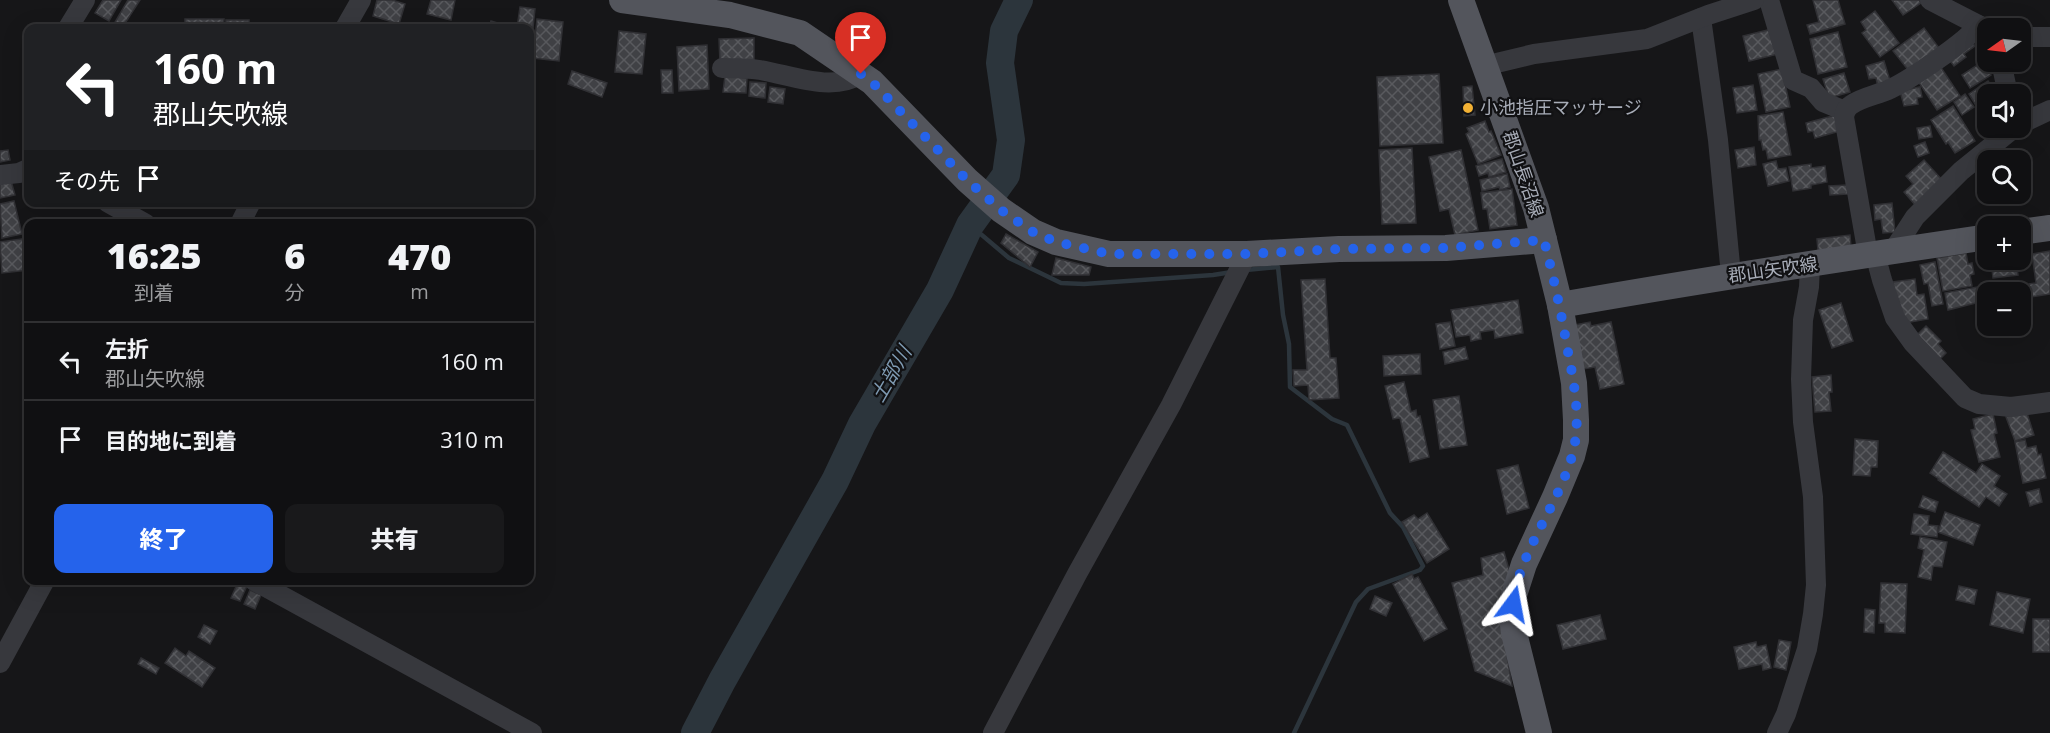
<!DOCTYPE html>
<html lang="ja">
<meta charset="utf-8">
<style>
:root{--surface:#101012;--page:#19191b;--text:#f1f3f6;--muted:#9c9d9f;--line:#303032;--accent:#2563eb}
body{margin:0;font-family:"Open Sans","Noto Sans JP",sans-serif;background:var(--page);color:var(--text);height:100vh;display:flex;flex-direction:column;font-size:22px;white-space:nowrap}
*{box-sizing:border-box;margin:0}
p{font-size:20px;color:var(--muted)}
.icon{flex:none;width:33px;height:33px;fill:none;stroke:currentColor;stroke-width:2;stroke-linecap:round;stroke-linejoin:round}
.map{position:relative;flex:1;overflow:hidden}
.details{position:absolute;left:24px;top:219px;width:510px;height:366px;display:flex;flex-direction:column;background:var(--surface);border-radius:12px;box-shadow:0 6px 24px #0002,0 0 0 2px var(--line)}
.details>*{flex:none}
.top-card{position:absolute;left:24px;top:24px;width:510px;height:183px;border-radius:12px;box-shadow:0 6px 24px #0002,0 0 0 2px var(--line);background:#202124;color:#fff;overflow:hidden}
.needle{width:39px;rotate:256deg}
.controls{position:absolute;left:1977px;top:18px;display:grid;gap:12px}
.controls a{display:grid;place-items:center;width:54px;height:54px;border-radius:12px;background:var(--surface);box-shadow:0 6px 24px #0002,0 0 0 2px var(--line);font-size:30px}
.pin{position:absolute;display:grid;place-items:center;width:51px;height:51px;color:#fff;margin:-62px -26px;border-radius:50% 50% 50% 0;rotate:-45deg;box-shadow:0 0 6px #0007}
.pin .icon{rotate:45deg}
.me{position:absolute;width:66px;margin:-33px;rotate:13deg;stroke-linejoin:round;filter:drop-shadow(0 0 4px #0008)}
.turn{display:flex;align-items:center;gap:21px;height:126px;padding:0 30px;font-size:27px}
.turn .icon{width:78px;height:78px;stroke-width:2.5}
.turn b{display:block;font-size:42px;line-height:51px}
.then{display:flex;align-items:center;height:57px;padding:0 30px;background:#0003;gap:12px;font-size:22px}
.eta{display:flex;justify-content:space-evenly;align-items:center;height:102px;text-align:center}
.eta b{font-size:36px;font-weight:800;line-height:42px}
.primary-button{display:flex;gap:12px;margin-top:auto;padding:12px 30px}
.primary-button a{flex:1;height:69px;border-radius:12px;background:var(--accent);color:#fff;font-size:24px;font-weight:800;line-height:69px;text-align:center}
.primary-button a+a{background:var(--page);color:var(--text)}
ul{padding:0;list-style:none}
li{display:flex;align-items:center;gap:18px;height:78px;padding:0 30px;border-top:2px solid var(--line)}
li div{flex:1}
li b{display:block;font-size:22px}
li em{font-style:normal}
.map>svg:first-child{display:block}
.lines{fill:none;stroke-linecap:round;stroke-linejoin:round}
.stream{stroke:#2c353c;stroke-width:4.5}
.river{stroke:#2c353c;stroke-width:28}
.building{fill:url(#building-cross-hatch);stroke:#303034;stroke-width:1.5}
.minor{stroke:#37383d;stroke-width:20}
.major{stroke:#53555c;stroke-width:26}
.route{stroke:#2563eb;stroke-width:10;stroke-dasharray:0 18}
.poi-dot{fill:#f2b134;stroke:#111113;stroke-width:2}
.labels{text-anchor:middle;stroke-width:4.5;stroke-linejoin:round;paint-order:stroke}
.poi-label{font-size:18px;fill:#a8adb8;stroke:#111113;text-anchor:start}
.street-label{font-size:18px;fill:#a8adb8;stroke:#111113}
.water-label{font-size:20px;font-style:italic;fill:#7f9bb3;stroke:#111113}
</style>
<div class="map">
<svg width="2050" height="733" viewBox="0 0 2050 733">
<defs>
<pattern id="building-cross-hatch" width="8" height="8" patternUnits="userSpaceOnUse" patternTransform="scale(1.5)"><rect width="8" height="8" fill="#404145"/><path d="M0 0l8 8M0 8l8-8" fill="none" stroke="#595a5e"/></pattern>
</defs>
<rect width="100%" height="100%" fill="#161618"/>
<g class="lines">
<g class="stream">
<path d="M970 225 1009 258 1061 283 1084 284 1213 275 1232 272"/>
<path d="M1246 270 1278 267 1283 315 1289 344 1290 387 1332 419 1347 425 1390 513 1403 527 1423 566 1420 570 1368 589 1356 602 1294 733"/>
</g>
<path class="river" d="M695 733 722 681 835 481 862 424 940 290 970 225 1006 175 1011 140 1000 63 1004 31 1019 0"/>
</g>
<g class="building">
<path d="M103 0H121L109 21 95 13Z"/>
<path d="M128 0H140L122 28 114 24Z"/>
<path d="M377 0H392L405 4 399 24 373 16Z"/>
<path d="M431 0H455L451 20 427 14Z"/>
<path d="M1813 0H1838L1845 24 1810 34 1807 25 1819 22Z"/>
<path d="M1892 0H1919L1921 3 1903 15Z"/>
<path d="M520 7 535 9 532 37 530 36V28H517Z"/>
<path d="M1875 11 1899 43 1880 57 1862 33 1866 30 1861 22Z"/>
<path d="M185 19H224L223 28H185Z"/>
<path d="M537 19 563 22 559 61 533 58Z"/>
<rect x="226" y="20" width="23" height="8"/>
<path d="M491 21 511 27 510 28H489Z"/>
<path d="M1924 28 1939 48 1909 71 1893 51Z"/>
<path d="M1772 29 1778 54 1749 61 1743 36Z"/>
<path d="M619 31 646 34 642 74 615 72Z"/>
<path d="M1838 32 1847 67 1818 74 1810 39Z"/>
<path d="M754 38V62L720 63 719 39Z"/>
<path d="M1970 39 1975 46 1964 54 1966 57 1954 66 1947 57Z"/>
<path d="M707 45 709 89 679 91 677 47Z"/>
<path d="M1884 61 1891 84 1878 87 1876 78 1869 79 1866 66Z"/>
<path d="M1982 62 1991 75 1970 88 1962 75Z"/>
<path d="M1938 63 1960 96 1937 110 1916 78Z"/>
<path d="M1782 69 1790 107 1766 112 1758 74Z"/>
<path d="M661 70H672L673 93H662Z"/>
<path d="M572 71 607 83 602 97 568 84Z"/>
<path d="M1844 73 1850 92 1829 98 1823 79Z"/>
<path d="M1439 74 1443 143 1380 146 1377 77Z"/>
<path d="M725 76 747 78 746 93 723 92Z"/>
<path d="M1988 81 1997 94H1988V101L1977 107 1969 94Z"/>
<path d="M750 82 766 83 765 98 749 96Z"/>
<path d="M1753 85 1757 110 1737 113 1733 88Z"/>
<path d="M1472 86 1475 115 1464 116 1463 87Z"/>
<path d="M770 87 785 89 783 104 768 102Z"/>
<path d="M1920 87 1922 97 1917 98 1918 104 1904 106 1900 91Z"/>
<path d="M1965 94 1974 107 1962 115 1954 102Z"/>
<path d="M1953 106 1975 141 1955 153 1948 142 1946 144 1931 120Z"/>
<path d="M1783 112 1791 155 1768 159 1766 149 1763 150 1761 140H1759L1758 116Z"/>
<path d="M1988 112V128H1996L1985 134 1976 118Z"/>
<path d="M1836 115 1840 131 1815 138 1813 131 1808 132 1806 123Z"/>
<path d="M1485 121 1489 132 1491 131 1501 155 1478 164 1466 134 1469 132 1467 128Z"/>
<path d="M1930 126 1932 137 1919 139 1917 128Z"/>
<path d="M1925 142 1929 153 1918 157 1914 146Z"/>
<path d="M1754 147 1756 165 1738 168 1735 150Z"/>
<path d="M1412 148 1416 223 1382 224 1379 150Z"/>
<path d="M8 150 10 160 0 162V151Z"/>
<path d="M1461 150 1478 230 1455 235 1449 209 1440 211 1429 157Z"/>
<path d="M1502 159 1506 172 1489 177 1488 173 1479 176 1476 166Z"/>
<path d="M1924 160 1943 181 1916 206 1904 192 1913 184 1906 176Z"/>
<path d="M1776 161 1778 169 1786 168 1789 181 1768 186 1763 164Z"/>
<path d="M1811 164V168L1825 166 1827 182 1811 185V188L1793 191 1789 167Z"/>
<path d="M1507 174 1510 187 1500 190 1499 187 1482 191 1480 180Z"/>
<path d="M11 181 15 195 0 198V184Z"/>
<path d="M1847 185 1848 194 1830 195 1829 186Z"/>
<path d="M1512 189 1517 225 1490 229 1487 209H1483L1481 193Z"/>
<path d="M14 201 22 234 2 238 0 204Z"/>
<path d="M1892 203 1895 232 1883 233 1881 219 1875 220 1874 205Z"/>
<path d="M1006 234 1038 252 1030 267 1001 243Z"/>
<path d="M1850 235 1851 247 1818 251 1817 239Z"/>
<path d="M28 238V270L2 273 0 242Z"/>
<path d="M2050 251V294L2031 297 2029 284 2036 283 2032 254Z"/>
<path d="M1966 253 1968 264 1972 263 1974 274 1970 275 1972 286 1943 291 1937 258Z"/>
<path d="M1056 258 1091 267 1089 275H1052Z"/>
<path d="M1991 260H2016L2018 275 1993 278Z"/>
<path d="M1935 262 1943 304 1932 306 1928 283 1924 284 1920 265Z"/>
<path d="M1325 279 1330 358H1336L1339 398 1309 400 1308 385 1294 386 1293 370H1307L1301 280Z"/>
<path d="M1915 279 1917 295 1924 294 1928 319 1905 323 1898 314 1893 282Z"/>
<path d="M1977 287 1980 302 1948 310 1945 293Z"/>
<path d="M1518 300 1523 333 1495 338 1494 330 1480 332 1481 339H1480L1471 341 1470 335 1456 337 1451 310Z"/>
<path d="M1841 303 1853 341 1832 348 1819 310Z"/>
<path d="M1450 322 1455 346 1440 349 1436 324Z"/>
<path d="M1590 322 1591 326 1611 322 1624 384 1600 389 1595 367 1583 369 1574 325Z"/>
<path d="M1926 326 1941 341 1938 344 1946 353 1937 362 1914 338Z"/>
<path d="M1465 347 1468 359 1445 364 1443 352Z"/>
<path d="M1420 354 1421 374 1384 376 1383 356Z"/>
<path d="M1831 375 1832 392H1829L1831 411 1815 412 1812 377Z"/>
<path d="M1404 382 1411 412 1416 410 1417 417 1420 416 1429 457 1410 462 1400 418 1393 419 1385 386Z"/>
<path d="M1459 396 1467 445 1440 449 1433 400Z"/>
<path d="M2026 410 2034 435 2015 441 2006 417Z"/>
<path d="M1993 414 1997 433 1994 434 2000 457 1979 462 1971 430 1975 429 1973 419Z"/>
<path d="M1855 439 1878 441 1877 467H1871L1870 476 1853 475Z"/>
<path d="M2025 440 2027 448 2036 446 2038 455 2041 454 2046 478 2023 483 2015 442Z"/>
<path d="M1943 452 1976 473 1982 464 2000 476 1994 486 2007 494 1999 506 1986 497 1979 507 1938 480 1939 479 1930 473Z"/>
<path d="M1518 465 1529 508 1507 514 1497 470Z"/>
<path d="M2039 489 2042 502 2030 506 2026 492Z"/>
<path d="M1923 496 1938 502 1935 512 1919 507Z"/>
<path d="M1945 512 1980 525 1973 545 1938 532Z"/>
<path d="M1427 513 1449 549 1427 563 1402 522 1414 515 1418 519Z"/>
<path d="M1914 514 1929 516 1928 525 1938 526 1937 537 1911 534Z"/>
<path d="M1920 537 1947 542 1942 567 1933 566 1931 580 1918 577 1924 550 1918 548Z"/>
<path d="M1504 552 1510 573 1501 620 1512 686 1475 671 1452 583 1483 575 1481 558Z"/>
<path d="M1412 574 1414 579 1418 577 1447 629 1424 641 1393 584Z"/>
<path d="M238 582 247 586 240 601 231 598Z"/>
<path d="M1881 583 1907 584 1905 633 1885 632V623H1879Z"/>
<path d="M1959 586 1977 590 1974 604 1956 600Z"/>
<path d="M250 590 261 595 255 609 244 604Z"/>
<path d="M1997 592 2030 599 2023 633 1990 625Z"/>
<path d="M1375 596 1392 603 1386 616 1370 609Z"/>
<path d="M1865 609 1875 610 1874 633 1864 632Z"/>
<path d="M1600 615 1606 639 1563 649 1557 625Z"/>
<rect x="2033" y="619" width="17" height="33"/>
<path d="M204 625 217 631 210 644 198 637Z"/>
<path d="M1779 640 1791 642 1786 670 1774 667Z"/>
<path d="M1756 642 1757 647 1766 645 1771 668 1763 670 1762 664 1739 669 1734 647Z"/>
<path d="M175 648 186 656 189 651 215 668 202 687 165 663Z"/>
<path d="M141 658 159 668 156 674 138 664Z"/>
</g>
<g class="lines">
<g class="minor">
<path d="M1769 0 1793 80 1811 88 1823 102 1845 111"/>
<path d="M1930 0 1988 30"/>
<path d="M1701 18 1718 140 1731 275"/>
<path d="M68 28 85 0"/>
<path d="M345 28 361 0"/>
<path d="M2020 37H2050"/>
<path d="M2001 62 2008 94"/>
<path d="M1484 66 1534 54 1647 39 1708 15 1754 0"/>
<path d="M722 68C735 68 748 68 760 70 791 75 832 93 861 74"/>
<path d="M2020 124 2050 110"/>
<path d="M0 175 19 173 28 169"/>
<path d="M107 202 146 224"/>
<path d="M240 224 251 202"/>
<path d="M1893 251 1915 217 1961 171 2014 128"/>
<path d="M1875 254 1882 280 1895 318 1913 343 1965 398 1979 404 2011 407 2050 402"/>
<path d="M1868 255 1844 117C1845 112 1846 108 1851 105 1862 97 1878 95 1890 89 1908 81 1969 40 1978 25"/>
<path d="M253 580 532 733"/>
<path d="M0 663 45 580"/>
<path d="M993 733 1077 574 1171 405 1247 254"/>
<path d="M1777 733 1786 714 1807 649 1813 614 1816 585 1813 497 1803 422 1801 379 1803 320 1809 287 1810 265"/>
</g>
<g class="major">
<path d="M622 0 730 15 800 33 872 82 967 180 1001 210 1033 232 1056 242 1109 254H1247L1339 249 1446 248 1544 240"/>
<path d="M1461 0 1536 208 1544 240 1560 305 1574 383 1576 420V440L1572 456 1555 497 1524 564 1514 595 1512 617 1514 633 1539 733"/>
<path d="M2020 232 2050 228"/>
<path d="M1560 305C1702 280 1845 258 1988 237"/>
</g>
</g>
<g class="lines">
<path class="route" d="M861 74 872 82 967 180 1001 210 1033 232 1056 242 1074 246 1109 254H1247L1339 249 1446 248 1544 240C1553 275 1561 311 1567 347 1574 382 1582 421 1572 456 1558 506 1519 552 1513 604"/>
</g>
<circle class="poi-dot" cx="1468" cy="108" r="6"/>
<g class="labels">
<g class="poi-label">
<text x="1480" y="114">小池指圧マッサージ</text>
</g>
<g class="street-label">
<text transform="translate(1523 174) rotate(71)" y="6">郡山長沼線</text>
<text transform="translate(1773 270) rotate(-8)" y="6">郡山矢吹線</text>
</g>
<g class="water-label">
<text transform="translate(891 374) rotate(-60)" y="7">土部川</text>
</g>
</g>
</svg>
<div class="controls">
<a><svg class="needle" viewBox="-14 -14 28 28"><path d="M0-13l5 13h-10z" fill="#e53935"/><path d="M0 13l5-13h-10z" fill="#9c9d9f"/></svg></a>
<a><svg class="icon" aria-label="sound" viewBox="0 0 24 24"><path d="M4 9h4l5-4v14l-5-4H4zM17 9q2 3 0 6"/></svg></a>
<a><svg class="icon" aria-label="search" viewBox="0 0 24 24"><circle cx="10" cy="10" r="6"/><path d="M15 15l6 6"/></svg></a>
<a>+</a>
<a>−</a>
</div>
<div class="pin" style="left:861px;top:74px;background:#d93025"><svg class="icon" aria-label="arrive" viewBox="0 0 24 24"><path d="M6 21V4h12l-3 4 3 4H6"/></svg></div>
<svg class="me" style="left:1513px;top:604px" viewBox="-20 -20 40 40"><path d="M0-17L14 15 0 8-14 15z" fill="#2563eb" stroke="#fff" stroke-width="4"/></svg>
<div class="top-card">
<div class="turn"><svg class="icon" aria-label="left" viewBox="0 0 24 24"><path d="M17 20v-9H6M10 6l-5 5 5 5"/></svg><div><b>160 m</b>郡山矢吹線</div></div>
<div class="then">その先<svg class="icon" aria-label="arrive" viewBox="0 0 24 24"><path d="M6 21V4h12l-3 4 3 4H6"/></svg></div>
</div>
<section class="details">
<div class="eta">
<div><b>16:25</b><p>到着</p></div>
<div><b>6</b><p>分</p></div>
<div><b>470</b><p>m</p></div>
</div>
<ul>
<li><svg class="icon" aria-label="left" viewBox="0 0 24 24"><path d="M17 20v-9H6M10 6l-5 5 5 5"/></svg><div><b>左折</b><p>郡山矢吹線</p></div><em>160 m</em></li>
<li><svg class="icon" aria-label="arrive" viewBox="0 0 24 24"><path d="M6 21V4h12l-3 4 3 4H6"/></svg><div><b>目的地に到着</b></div><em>310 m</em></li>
</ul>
<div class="primary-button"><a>終了</a><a>共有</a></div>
</section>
</div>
